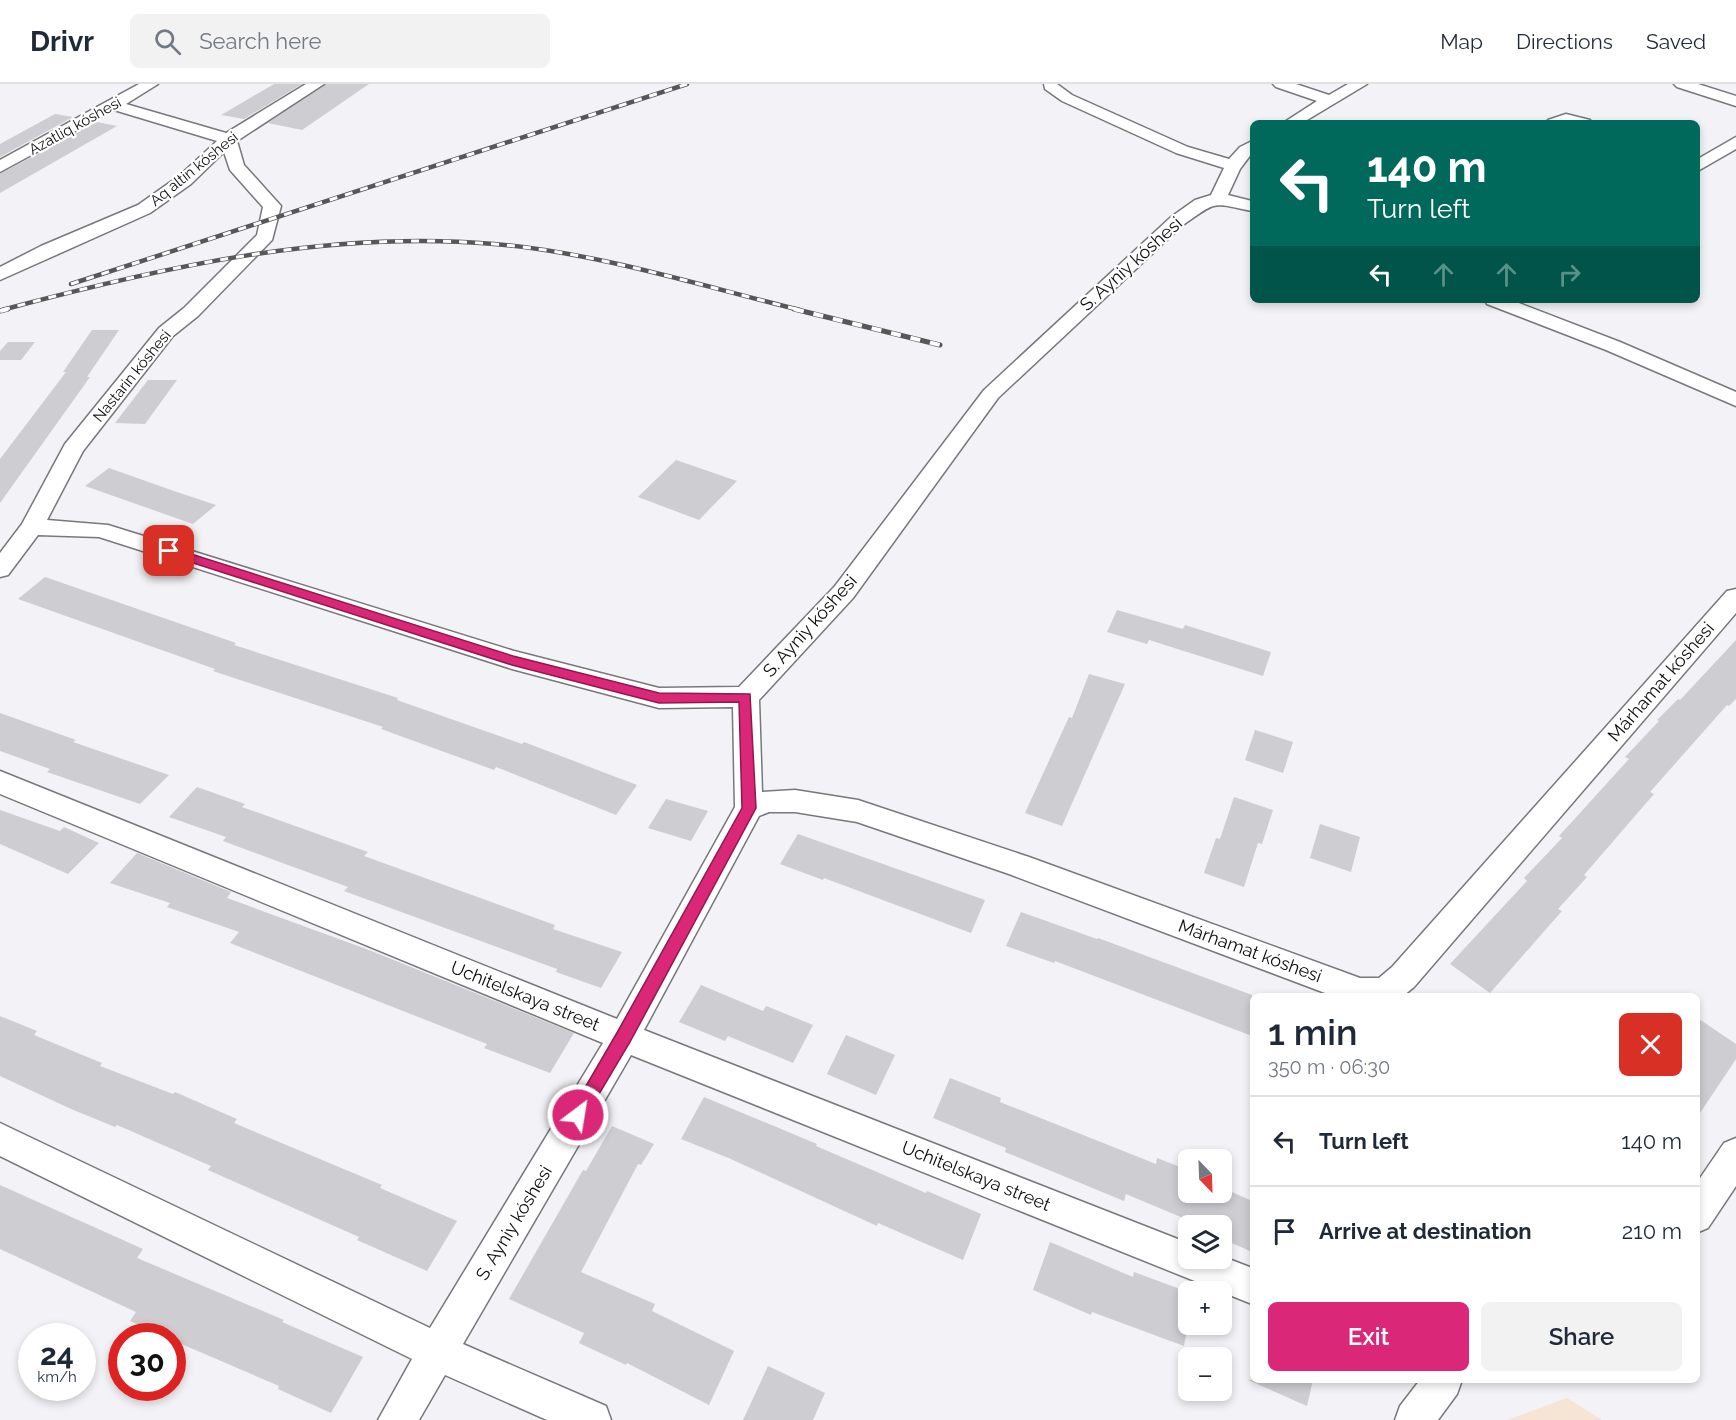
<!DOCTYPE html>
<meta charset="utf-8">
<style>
:root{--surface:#fff;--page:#f2f2f3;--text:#1f2937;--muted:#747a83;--line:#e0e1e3;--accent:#db2777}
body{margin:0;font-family:Raleway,sans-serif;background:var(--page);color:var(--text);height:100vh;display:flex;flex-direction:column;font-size:22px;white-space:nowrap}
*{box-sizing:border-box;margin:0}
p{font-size:20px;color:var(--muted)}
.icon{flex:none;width:33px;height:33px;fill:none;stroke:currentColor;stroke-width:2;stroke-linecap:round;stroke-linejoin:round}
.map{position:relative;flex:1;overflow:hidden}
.details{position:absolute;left:1250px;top:909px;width:450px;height:390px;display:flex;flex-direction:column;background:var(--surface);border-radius:9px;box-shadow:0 3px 9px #0003}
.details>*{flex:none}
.top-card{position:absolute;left:1250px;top:36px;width:450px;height:183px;border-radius:9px;box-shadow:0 3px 9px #0003;background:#00695c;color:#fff;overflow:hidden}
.needle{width:39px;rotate:157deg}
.controls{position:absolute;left:1178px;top:1065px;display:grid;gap:12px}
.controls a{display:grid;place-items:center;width:54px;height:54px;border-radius:9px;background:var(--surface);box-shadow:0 3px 9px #0003;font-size:30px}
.speed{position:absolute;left:18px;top:1239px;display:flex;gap:12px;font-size:30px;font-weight:700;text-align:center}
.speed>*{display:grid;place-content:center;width:78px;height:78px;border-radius:50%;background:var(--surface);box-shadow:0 3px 9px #0003;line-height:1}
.speed small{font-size:15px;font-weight:400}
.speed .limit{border:9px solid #d22;background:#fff;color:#111}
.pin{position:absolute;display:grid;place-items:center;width:51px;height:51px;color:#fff;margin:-26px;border-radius:12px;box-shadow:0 3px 9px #0006}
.me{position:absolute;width:66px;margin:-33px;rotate:31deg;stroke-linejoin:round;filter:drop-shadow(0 0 4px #0008)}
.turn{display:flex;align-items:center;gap:21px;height:126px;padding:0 18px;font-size:27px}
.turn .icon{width:78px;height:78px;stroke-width:2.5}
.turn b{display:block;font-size:42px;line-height:51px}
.lanes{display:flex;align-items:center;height:57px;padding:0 18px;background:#0003;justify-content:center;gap:30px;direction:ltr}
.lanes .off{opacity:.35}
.round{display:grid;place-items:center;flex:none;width:63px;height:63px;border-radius:9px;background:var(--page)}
.headline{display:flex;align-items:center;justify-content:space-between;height:102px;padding:0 18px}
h1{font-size:36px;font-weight:600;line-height:45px}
.primary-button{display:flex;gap:12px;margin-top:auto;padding:12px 18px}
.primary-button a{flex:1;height:69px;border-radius:9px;background:var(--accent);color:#fff;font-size:24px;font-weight:600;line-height:69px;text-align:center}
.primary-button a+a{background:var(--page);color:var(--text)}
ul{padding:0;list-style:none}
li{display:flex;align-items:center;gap:18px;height:90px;padding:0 18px;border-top:2px solid var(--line)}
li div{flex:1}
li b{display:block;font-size:22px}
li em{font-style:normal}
header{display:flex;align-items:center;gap:36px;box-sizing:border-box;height:84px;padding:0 30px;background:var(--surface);border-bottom:2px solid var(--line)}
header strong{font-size:28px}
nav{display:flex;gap:33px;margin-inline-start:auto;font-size:21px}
.search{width:420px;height:54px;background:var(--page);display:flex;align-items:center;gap:15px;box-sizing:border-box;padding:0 21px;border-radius:9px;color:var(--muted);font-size:22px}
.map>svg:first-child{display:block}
.education{fill:#f6e5d4}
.building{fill:#cecdd1}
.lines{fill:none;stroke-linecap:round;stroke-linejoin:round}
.minor-casing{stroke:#78787c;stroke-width:3}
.minor{fill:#fff;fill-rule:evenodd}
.rail-far1-casing{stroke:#575759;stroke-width:4.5}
.rail-casing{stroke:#575759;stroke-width:5}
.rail-far1{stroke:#fff;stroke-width:3;stroke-dasharray:8;stroke-linecap:butt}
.rail{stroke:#fff;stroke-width:4;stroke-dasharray:10;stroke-linecap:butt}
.route{fill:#db2777;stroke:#8e194d;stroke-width:1.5}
.labels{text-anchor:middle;stroke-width:4.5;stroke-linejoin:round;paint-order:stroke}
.far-street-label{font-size:15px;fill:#0e0e10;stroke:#fff}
.street-label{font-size:18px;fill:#0e0e10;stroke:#fff}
</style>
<header>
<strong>Drivr</strong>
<div class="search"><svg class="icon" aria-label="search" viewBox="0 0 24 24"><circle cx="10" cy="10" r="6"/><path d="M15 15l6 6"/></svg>Search here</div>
<nav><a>Map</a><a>Directions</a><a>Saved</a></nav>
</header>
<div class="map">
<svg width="1736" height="1336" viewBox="0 0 1736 1336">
<rect width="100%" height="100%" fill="#f3f2f6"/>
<path class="education" d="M1567 1314 1602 1336H1507Z"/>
<g class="building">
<path d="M274 0H302L244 35 221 31Z"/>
<path d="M326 0H369L302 46 268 39Z"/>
<path d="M55 30 73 33 0 73V60Z"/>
<path d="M97 38 117 42 0 109V90Z"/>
<path d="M92 246H119L87 293H90L0 419V375L66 288H63Z"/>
<path d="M8 258H35L21 276H0V267Z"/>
<path d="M148 296H177L145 340 115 339Z"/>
<path d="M676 376 737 397 699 436 638 413Z"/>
<path d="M109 384 174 407 216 421 193 440 85 402Z"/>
<path d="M45 493 236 559 234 561 398 614 397 616 522 660 524 658 637 701 616 731 496 683 494 686 381 645 383 643 213 587 215 585 18 515Z"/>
<path d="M1117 526 1183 545 1185 541 1271 568 1263 592 1149 556 1147 560 1107 548Z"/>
<path d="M1736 556V615L1729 622 1727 621 1650 708 1654 710 1584 791 1587 793 1558 825 1562 827 1490 909 1450 880 1527 797 1524 794 1562 754 1559 752 1629 675 1625 673 1659 637 1657 636 1678 615 1680 616Z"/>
<path d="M1089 590 1125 600 1062 742 1025 729 1069 633 1072 634Z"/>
<path d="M0 629 76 656 73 658 169 691 140 720 47 688 50 685 0 667Z"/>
<path d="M1255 646 1293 658 1283 689 1245 676Z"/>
<path d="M197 703 245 720 242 723 368 768 364 772 555 841 553 845 622 868 601 904 556 888 557 885 344 807 348 803 223 757 226 753 169 733Z"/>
<path d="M1234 713 1273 726 1262 760 1258 759 1244 803 1204 789 1216 754 1220 755Z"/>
<path d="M666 715 708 727 691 757 648 744Z"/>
<path d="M0 726 60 747 64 743 99 759 68 790 0 760Z"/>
<path d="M1320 740 1360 753 1351 788 1310 774Z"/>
<path d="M798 750 985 816 971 849 824 794 823 796 780 780Z"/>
<path d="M137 769 231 808 227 814 369 866 574 949 550 989 484 964 487 960 230 859 239 848 167 823 170 819 110 799Z"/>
<path d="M1021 828 1097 855 1098 854 1252 911V952L1055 877 1054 879 1006 862Z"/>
<path d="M701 901 763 927 766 922 813 941 793 979 728 952 725 957 679 938Z"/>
<path d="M0 932 37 947 34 951 102 979 100 982 173 1010 175 1008 237 1035 234 1039 382 1101 380 1104 457 1137 427 1187 357 1156 359 1153 208 1086 211 1082 117 1041 115 1043 71 1025 0 992Z"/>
<path d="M1696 933 1736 960V975L1696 1035Z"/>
<path d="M846 951 895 971 876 1011 827 990Z"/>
<path d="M950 994 1001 1014 1000 1018 1156 1080 1157 1074 1188 1086V1108H1232L1252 1117V1168L1225 1156 1226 1151 1221 1149V1142H1202L1126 1110 1124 1117 1005 1068 1006 1064 933 1034Z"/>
<path d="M704 1013 817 1060 816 1062 926 1109 927 1107 981 1130 963 1176 878 1139 877 1142 731 1075 681 1055Z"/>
<path d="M612 1042 654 1060 641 1081 638 1080 581 1188 655 1220 652 1227 734 1267 709 1321 627 1279 626 1281 579 1259 584 1249 509 1215 583 1086 586 1087Z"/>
<path d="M0 1101 143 1165 137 1174 284 1236 282 1238 363 1273 331 1329 278 1305 279 1302 172 1256V1252H164L130 1237 136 1228 0 1165Z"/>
<path d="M1050 1158 1133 1193 1134 1188 1188 1208V1240L1184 1262 1092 1228 1091 1231 1033 1206Z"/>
<path d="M768 1282 825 1309 813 1336H743Z"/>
<path d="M1248 1296H1313L1307 1322Z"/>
</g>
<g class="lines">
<g class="minor-casing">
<g id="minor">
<path d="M139 0H158L126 20 226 49 306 0H324L237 57 244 81 281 122 272 156 198 232 173 252 83 367 47 436 108 441 514 567 659 604 739 603 835 502 984 306 1171 133 1195 116 1211 111 1224 84 1176 69 1062 17 1045 5 1044 0H1057L1072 11 1188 63 1229 75 1240 63 1252 57V69L1240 85 1228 111 1252 117V127C1212 119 1218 116 1183 141L998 314 853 514 759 616 762 708 795 706 858 716 1029 773 1360 894H1379L1392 883 1727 507 1736 505V529L1414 903 1403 912H1333L1009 790 857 738 795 728H769L759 732 644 946 1188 1159V1174H1221V1172L1252 1184V1220L631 971 463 1260 606 1322 611 1336H547L445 1291 419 1336H378L412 1275 0 1072V1039L430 1244 603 959 0 710V687L617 935 735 723 733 623 659 624 512 585 99 453 38 451 8 491 0 493V469L22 440 65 360 159 244 184 224 257 151 263 123 230 86 224 68 191 100 150 129 0 196V183L41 162 138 121 179 92 217 57 114 26 0 88V76Z"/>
<path d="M1273 0H1296L1329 11 1348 0H1367L1302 39H1283L1317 17 1276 3Z"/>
<path d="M1674 0H1698L1736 12V22L1677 3Z"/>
<path d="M1566 30 1590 36 1592 39H1546L1548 36Z"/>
<path d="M1736 53V65L1696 88V76Z"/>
<path d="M1485 216H1511L1620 258 1736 308V322L1606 266 1487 220Z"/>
<path d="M1736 1054V1102L1708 1144 1696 1149V1100L1724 1059Z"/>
<path d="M1420 1296H1462L1457 1310 1438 1336H1395L1400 1322Z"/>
</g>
</g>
<use href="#minor" class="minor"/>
<g class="rail-far1-casing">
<g id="rail-far1">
<path d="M71 200 687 0"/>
<path d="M2 226C163 183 327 146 494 160 594 168 702 202 800 226"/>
</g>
</g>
<g class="rail-casing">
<g id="rail">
<path d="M794 225 940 261"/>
<path d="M0 227 8 225"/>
</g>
</g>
<use href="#rail-far1" class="rail-far1"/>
<use href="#rail" class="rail"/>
</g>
<path class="route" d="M169 463 513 572 659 609 750 610 756 724 630 958 583 1037 578 1039 572 1037 569 1031 572 1026 618 947 742 724 739 618 659 619 512 581 165 470V465Z"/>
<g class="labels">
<g class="far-street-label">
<text transform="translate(75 42) rotate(-29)" y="5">Azatliq kóshesi</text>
<text transform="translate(194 85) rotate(-39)" y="5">Aq altin kóshesi</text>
<text transform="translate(132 292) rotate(-51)" y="5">Nastarin kóshesi</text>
</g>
<g class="street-label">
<text transform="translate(1131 180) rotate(-42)" y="6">S. Ayniy kóshesi</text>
<text transform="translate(810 542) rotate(-48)" y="6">S. Ayniy kóshesi</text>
<text transform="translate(1661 598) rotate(-49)" y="6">Márhamat kóshesi</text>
<text transform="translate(1250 867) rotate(20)" y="6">Márhamat kóshesi</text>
<text transform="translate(525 912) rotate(22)" y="6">Uchitelskaya street</text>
<text transform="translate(976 1092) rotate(22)" y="6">Uchitelskaya street</text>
<text transform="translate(514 1139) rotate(-59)" y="6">S. Ayniy kóshesi</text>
</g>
</g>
</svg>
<div class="controls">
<a><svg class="needle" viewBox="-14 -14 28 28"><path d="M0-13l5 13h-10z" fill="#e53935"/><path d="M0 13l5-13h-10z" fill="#747a83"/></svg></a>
<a><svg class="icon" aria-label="layers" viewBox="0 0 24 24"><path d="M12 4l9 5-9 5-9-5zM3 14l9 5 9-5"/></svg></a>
<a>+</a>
<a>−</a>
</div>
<div class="speed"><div>24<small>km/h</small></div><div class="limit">30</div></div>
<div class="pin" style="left:169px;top:467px;background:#d93025"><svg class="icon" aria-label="arrive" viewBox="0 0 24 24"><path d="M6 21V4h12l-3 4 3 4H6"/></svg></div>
<svg class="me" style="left:578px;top:1031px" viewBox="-20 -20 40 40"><circle r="17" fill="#db2777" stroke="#fff" stroke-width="3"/><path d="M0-11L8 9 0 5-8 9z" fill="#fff"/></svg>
<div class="top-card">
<div class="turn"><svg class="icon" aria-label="left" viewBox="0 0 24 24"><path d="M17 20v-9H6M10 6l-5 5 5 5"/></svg><div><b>140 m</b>Turn left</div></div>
<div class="lanes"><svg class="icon" aria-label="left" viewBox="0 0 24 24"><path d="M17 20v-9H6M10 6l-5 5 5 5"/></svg><svg class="icon off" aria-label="ahead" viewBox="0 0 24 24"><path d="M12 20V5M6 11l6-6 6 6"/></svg><svg class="icon off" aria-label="ahead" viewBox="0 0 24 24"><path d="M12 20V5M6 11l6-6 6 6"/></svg><svg class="icon off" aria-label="right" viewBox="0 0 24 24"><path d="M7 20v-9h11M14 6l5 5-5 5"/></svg></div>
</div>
<section class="details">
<div class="headline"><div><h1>1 min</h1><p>350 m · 06:30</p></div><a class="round" style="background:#d93025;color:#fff"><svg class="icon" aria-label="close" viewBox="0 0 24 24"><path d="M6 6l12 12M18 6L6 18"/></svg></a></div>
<ul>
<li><svg class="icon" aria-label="left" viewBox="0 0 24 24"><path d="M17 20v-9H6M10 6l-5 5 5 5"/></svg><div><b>Turn left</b></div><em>140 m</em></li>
<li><svg class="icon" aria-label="arrive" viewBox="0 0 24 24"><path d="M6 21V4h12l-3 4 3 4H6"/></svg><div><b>Arrive at destination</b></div><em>210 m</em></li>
</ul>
<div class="primary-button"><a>Exit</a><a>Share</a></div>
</section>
</div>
